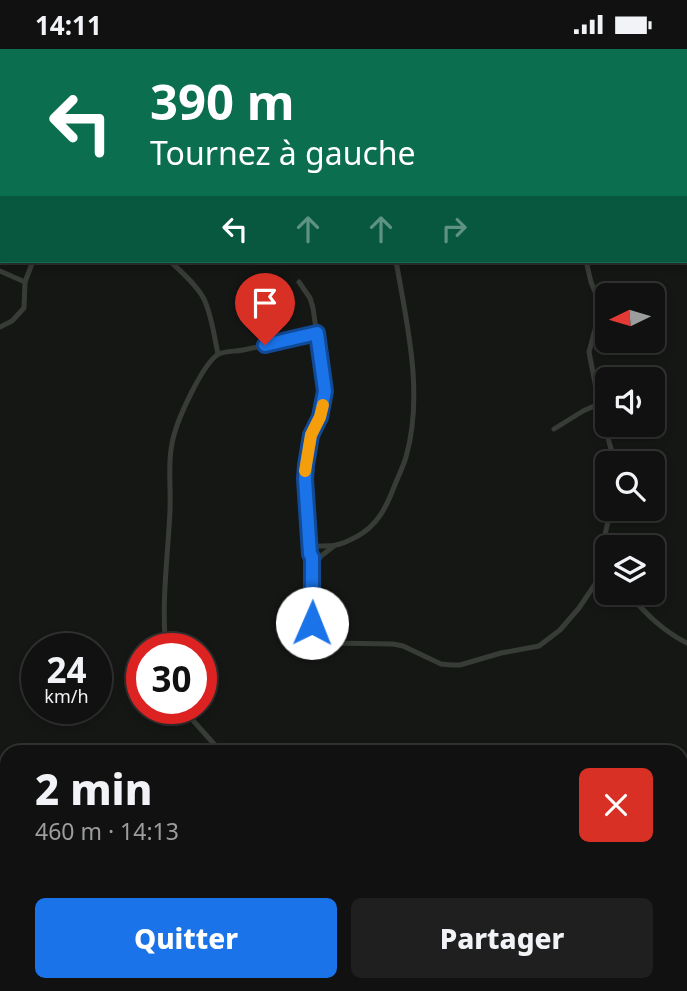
<!DOCTYPE html>
<html lang="fr">
<meta charset="utf-8">
<style>
:root{--surface:#101110;--page:#1e1f1e;--text:#f1f3f6;--muted:#9c9d9f;--line:#303130;--accent:#1a73e8}
body{margin:0;font-family:"Noto Sans",sans-serif;background:var(--page);color:var(--text);height:100vh;display:flex;flex-direction:column;font-size:26px;white-space:nowrap}
*{box-sizing:border-box;margin:0}
p{font-size:23px;color:var(--muted)}
.icon{flex:none;width:38px;height:38px;fill:none;stroke:currentColor;stroke-width:2;stroke-linecap:round;stroke-linejoin:round}
.map{position:relative;flex:1;overflow:hidden}
.side{position:absolute;left:0px;top:696px;width:688px;height:247px;display:flex;flex-direction:column;background:var(--surface);border-radius:21px 21px 0 0;box-shadow:0 4px 10px #0003,0 0 0 2px var(--line)}
.side>*{flex:none}
.hud{position:absolute;left:0px;top:0px;width:688px;height:214px;box-shadow:0 4px 10px #0003,0 0 0 2px var(--line);background:#0b6e4f;color:#fff;overflow:hidden}
.needle{width:46px;rotate:265deg}
.controls{position:absolute;left:595px;top:234px;display:grid;gap:14px}
.controls a{display:grid;place-items:center;width:70px;height:70px;border-radius:10px;background:var(--surface);box-shadow:0 4px 10px #0003,0 0 0 2px var(--line);font-size:35px}
.speed{position:absolute;left:21px;top:584px;display:flex;gap:14px;font-size:35px;font-weight:700;text-align:center}
.speed>*{display:grid;place-content:center;width:91px;height:91px;border-radius:50%;background:var(--surface);box-shadow:0 4px 10px #0003,0 0 0 2px var(--line);line-height:1}
.speed small{font-size:18px;font-weight:400}
.speed .limit{border:10px solid #d22;background:#fff;color:#111}
.pin{position:absolute;display:grid;place-items:center;width:60px;height:60px;color:#fff;margin:-72px -30px;border-radius:50% 50% 50% 0;rotate:-45deg;box-shadow:0 0 7px #0007}
.pin .icon{rotate:45deg}
.me{position:absolute;width:77px;margin:-38px;rotate:1deg;stroke-linejoin:round;filter:drop-shadow(0 0 5px #0008)}
.turn{display:flex;align-items:center;gap:24px;height:147px;padding:0 35px;font-size:32px}
.turn .icon{width:91px;height:91px;stroke-width:2.5}
.turn b{display:block;font-size:49px;line-height:60px}
.lanes{display:flex;align-items:center;height:66px;padding:0 35px;background:#0003;justify-content:center;gap:35px;direction:ltr}
.lanes .off{opacity:.35}
.round{display:grid;place-items:center;flex:none;width:74px;height:74px;border-radius:10px;background:var(--page)}
.summary{display:flex;align-items:center;justify-content:space-between;height:119px;padding:0 35px}
h1{font-size:42px;font-weight:800;line-height:52px}
.button{display:flex;gap:14px;margin-top:auto;padding:14px 35px}
.button a{flex:1;height:80px;border-radius:10px;background:var(--accent);color:#fff;font-size:28px;font-weight:800;line-height:80px;text-align:center}
.button a+a{background:var(--page);color:var(--text)}
.status{display:flex;justify-content:space-between;align-items:center;height:49px;padding:0 35px;background:var(--surface);direction:ltr}
.status svg{height:19px;fill:currentColor}
.map>svg:first-child{display:block}
.lines{fill:none;stroke-linecap:round;stroke-linejoin:round}
.street{stroke:#383c36;stroke-width:5}
.route-casing{stroke:#114b97;stroke-width:18}
.route{stroke:#1a73e8;stroke-width:12}
.slow{stroke:#f59e0b;stroke-width:12}
</style>
<div class="status"><b>14:11</b><svg viewBox="0 0 49 12"><path d="M0 12V9h3v3zM5 12V6h3v6zM10 12V3h3v9zM15 12V0h3v12zM26 1h20v11H26zM47 4h2v5h-2z"/></svg></div>
<div class="map">
<svg width="687" height="942" viewBox="0 0 687 942">
<rect width="100%" height="100%" fill="#151715"/>
<g class="lines">
<g class="street">
<path d="M399 0 400 2"/>
<path d="M461 0 462 2"/>
<path d="M67 2 68 0"/>
<path d="M389 2 390 0"/>
<path d="M686 18 687 16"/>
<path d="M686 25 687 27"/>
<path d="M170 212C182 224 196 235 204 250 212 267 214 287 218 305"/>
<path d="M586 212 591 233 598 250 599 266 589 303 599 355 615 415"/>
<path d="M0 222 25 233"/>
<path d="M299 233 310 249 313 259 325 342 320 368 311 386 305 430 313 520 312 574 315 591 330 594 393 595 403 597 441 615 452 616H460L501 604 539 597 560 581 579 559 606 519"/>
<path d="M0 278 12 272 24 259 25 233 33 212"/>
<path d="M554 380 583 362 599 355"/>
<path d="M310 498C319 496 328 498 336 496 343 495 350 491 356 488 377 477 386 459 394 438 398 428 403 418 406 408 424 345 407 275 396 212"/>
<path d="M313 519 321 507 334 497"/>
<path d="M607 520C598 501 607 480 611 460"/>
<path d="M628 544C646 565 663 582 687 594"/>
<path d="M166 600C161 554 168 507 170 461 171 435 167 410 174 386 179 367 202 317 217 306 225 301 235 303 243 301 268 296 292 290 317 284"/>
<path d="M185 660 190 668 222 704"/>
<path d="M0 737 7 762"/>
<path d="M681 775 687 777"/>
<path d="M400 936 408 942"/>
<path d="M489 936 490 942"/>
<path d="M168 937 171 942"/>
<path d="M213 942 220 937"/>
<path d="M681 942 687 936"/>
</g>
</g>
<g class="lines">
<g class="route-casing">
<path id="route" d="M265 296 317 284 325 342 320 368 311 386 306 416 305 430 310 505 312 508V574"/>
</g>
<use href="#route" class="route"/>
<path class="slow" d="M305 422 311 386 320 368 323 356"/>
</g>
</svg>
<div class="controls">
<a><svg class="needle" viewBox="-14 -14 28 28"><path d="M0-13l5 13h-10z" fill="#e53935"/><path d="M0 13l5-13h-10z" fill="#9c9d9f"/></svg></a>
<a><svg class="icon" aria-label="sound" viewBox="0 0 24 24"><path d="M4 9h4l5-4v14l-5-4H4zM17 9q2 3 0 6"/></svg></a>
<a><svg class="icon" aria-label="search" viewBox="0 0 24 24"><circle cx="10" cy="10" r="6"/><path d="M15 15l6 6"/></svg></a>
<a><svg class="icon" aria-label="layers" viewBox="0 0 24 24"><path d="M12 4l9 5-9 5-9-5zM3 14l9 5 9-5"/></svg></a>
</div>
<div class="speed"><div>24<small>km/h</small></div><div class="limit">30</div></div>
<div class="pin" style="left:265px;top:296px;background:#d93025"><svg class="icon" aria-label="arrive" viewBox="0 0 24 24"><path d="M6 21V4h12l-3 4 3 4H6"/></svg></div>
<svg class="me" style="left:312px;top:574px" viewBox="-20 -20 40 40"><circle r="19" fill="#fff"/><path d="M0-13L10 11 0 6-10 11z" fill="#1a73e8"/></svg>
<div class="hud">
<div class="turn"><svg class="icon" aria-label="left" viewBox="0 0 24 24"><path d="M17 20v-9H6M10 6l-5 5 5 5"/></svg><div><b>390 m</b>Tournez à gauche</div></div>
<div class="lanes"><svg class="icon" aria-label="left" viewBox="0 0 24 24"><path d="M17 20v-9H6M10 6l-5 5 5 5"/></svg><svg class="icon off" aria-label="ahead" viewBox="0 0 24 24"><path d="M12 20V5M6 11l6-6 6 6"/></svg><svg class="icon off" aria-label="ahead" viewBox="0 0 24 24"><path d="M12 20V5M6 11l6-6 6 6"/></svg><svg class="icon off" aria-label="right" viewBox="0 0 24 24"><path d="M7 20v-9h11M14 6l5 5-5 5"/></svg></div>
</div>
<section class="side">
<div class="summary"><div><h1>2 min</h1><p>460 m · 14:13</p></div><a class="round" style="background:#d93025;color:#fff"><svg class="icon" aria-label="close" viewBox="0 0 24 24"><path d="M6 6l12 12M18 6L6 18"/></svg></a></div>
<div class="button"><a>Quitter</a><a>Partager</a></div>
</section>
</div>
